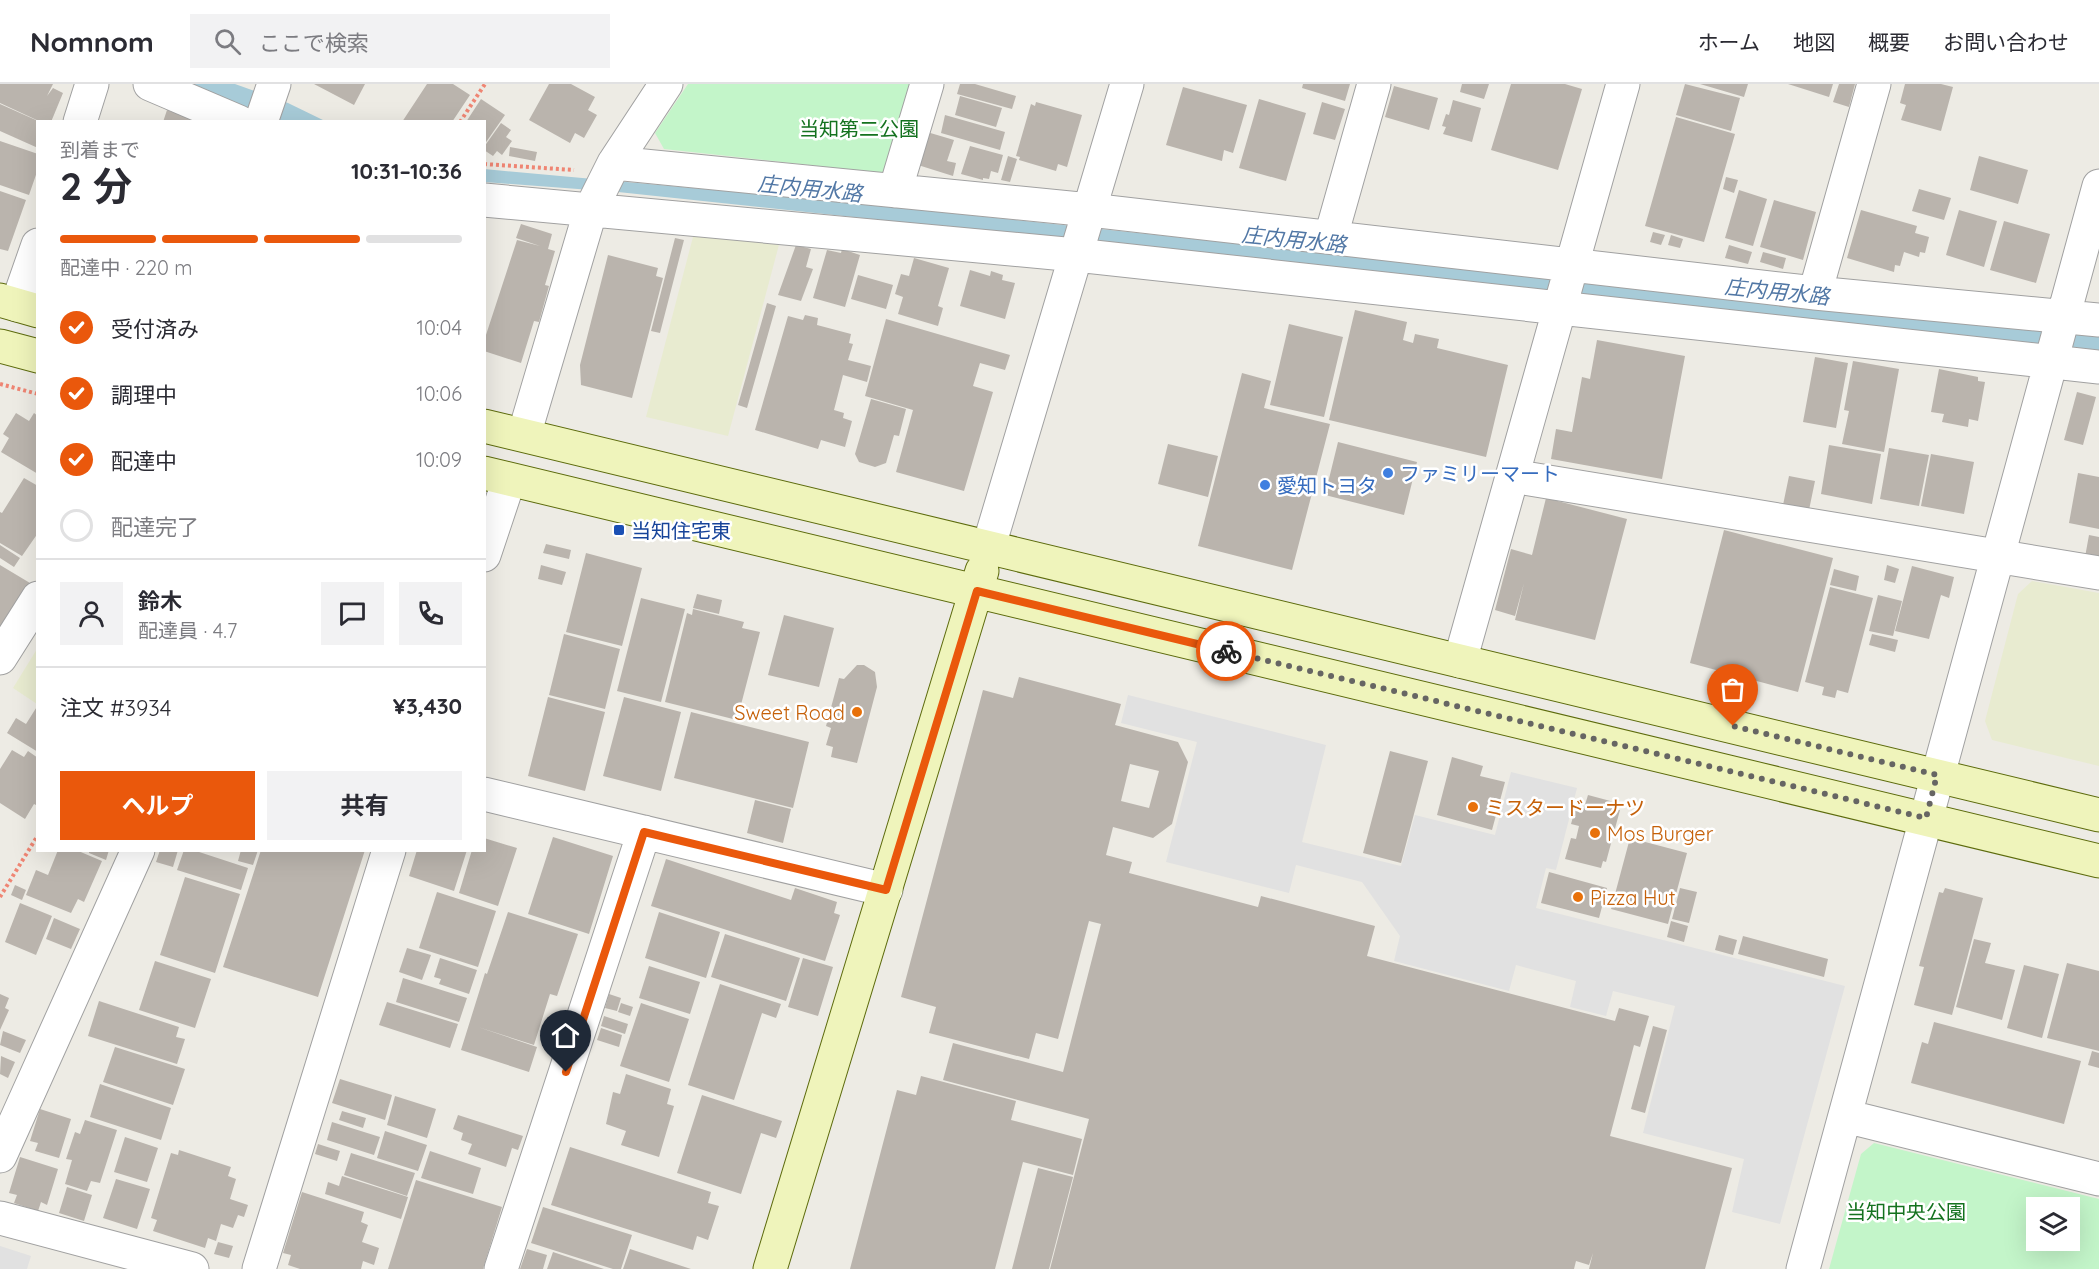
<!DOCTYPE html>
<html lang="ja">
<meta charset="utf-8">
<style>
body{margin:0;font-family:Quicksand,"Noto Sans JP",sans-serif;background:#f2f2f3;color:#2b2b33;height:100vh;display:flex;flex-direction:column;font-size:22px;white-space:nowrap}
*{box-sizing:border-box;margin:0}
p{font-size:20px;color:#7c7c81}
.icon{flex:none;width:33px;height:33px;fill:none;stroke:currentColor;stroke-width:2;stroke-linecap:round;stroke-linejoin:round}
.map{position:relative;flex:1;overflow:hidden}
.side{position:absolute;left:36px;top:36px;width:450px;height:732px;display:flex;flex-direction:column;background:#fff;border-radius:0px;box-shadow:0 6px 24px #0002}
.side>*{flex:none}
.tools{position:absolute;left:2026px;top:1113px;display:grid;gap:12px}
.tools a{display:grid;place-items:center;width:54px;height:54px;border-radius:0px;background:#fff;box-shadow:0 6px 24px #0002;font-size:30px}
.pin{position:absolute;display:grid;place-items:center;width:51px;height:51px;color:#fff;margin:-62px -26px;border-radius:50% 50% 50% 0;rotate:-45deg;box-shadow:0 0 6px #0007}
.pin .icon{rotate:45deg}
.courier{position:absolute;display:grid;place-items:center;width:60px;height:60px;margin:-30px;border:4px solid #ea580c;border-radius:50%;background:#fff;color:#222;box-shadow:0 2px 8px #0007}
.overview em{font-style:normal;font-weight:700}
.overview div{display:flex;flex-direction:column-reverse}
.overview{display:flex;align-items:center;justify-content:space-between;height:102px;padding:0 24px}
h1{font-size:39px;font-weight:700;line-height:45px}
.bar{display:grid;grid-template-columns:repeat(4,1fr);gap:9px 6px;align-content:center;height:72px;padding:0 24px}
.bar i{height:8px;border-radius:4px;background:#e1e1e2}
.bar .current{background:#ea580c}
.bar p{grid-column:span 4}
.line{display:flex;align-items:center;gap:15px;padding:0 24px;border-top:2px solid #e1e1e2}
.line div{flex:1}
.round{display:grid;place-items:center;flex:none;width:63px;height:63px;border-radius:0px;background:#f2f2f3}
ol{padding:0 24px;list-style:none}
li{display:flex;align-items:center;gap:18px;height:66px}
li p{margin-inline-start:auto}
li .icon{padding:6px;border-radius:50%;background:#ea580c;color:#fff;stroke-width:4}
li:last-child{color:#7c7c81}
li i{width:33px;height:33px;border:3px solid #e1e1e2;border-radius:50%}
.primary-button{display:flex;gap:12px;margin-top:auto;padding:12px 24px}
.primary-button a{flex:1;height:69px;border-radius:0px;background:#ea580c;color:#fff;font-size:24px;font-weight:700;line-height:69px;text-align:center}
.primary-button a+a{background:#f2f2f3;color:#2b2b33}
header{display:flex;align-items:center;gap:36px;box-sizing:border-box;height:84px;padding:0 30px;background:#fff;border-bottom:2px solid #e1e1e2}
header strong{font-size:28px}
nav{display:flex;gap:33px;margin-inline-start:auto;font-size:21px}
.search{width:420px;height:54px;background:#f2f2f3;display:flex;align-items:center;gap:15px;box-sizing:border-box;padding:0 21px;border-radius:0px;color:#7c7c81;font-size:22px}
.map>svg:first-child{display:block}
.farmland{fill:#e8ebd0}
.park{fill:#c3f5c9;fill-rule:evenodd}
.parking{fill:#e1e1e1}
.water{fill:#a7cbd8}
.building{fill:#bab4ad;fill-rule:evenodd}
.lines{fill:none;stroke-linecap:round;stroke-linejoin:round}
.street-casing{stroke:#a1a1a1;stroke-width:35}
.secondary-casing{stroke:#5d6b0d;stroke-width:35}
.path{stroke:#ef8573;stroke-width:4;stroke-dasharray:3 3;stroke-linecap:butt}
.street{stroke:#fff;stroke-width:33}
.secondary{stroke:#eff4bb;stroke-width:33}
.done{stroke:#666563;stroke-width:6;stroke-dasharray:0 10.8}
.route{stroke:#ea580c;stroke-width:8}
.shop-dot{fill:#3f7fe0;stroke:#fff;stroke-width:2}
.transit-dot{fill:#1a4fb4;stroke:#fff;stroke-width:2}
.food-dot{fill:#e8710a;stroke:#fff;stroke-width:2}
.labels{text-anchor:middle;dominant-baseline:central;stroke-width:5;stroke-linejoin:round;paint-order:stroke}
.park-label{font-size:20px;fill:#14721f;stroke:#fff}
.shop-label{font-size:20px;fill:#366cbe;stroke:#fff;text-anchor:start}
.transit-label{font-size:20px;fill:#164399;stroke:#fff;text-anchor:start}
.food-label{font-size:20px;fill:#c56008;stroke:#fff;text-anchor:start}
.water-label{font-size:21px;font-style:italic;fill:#5177a5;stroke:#fff}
</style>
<header>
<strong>Nomnom</strong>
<div class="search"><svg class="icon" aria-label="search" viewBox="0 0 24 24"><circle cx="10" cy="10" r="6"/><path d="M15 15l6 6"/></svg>ここで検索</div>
<nav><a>ホーム</a><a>地図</a><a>概要</a><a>お問い合わせ</a></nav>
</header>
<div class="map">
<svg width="2099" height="1185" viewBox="0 0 2099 1185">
<rect width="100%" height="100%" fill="#edebe4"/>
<path class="farmland" d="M694 149 780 157 728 352 646 333Z
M2032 497 2099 509V682L1992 656 1985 637 2018 510Z
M37 565V620L13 604Z"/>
<path class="park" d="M688 0H917L893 81 881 89 664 65 655 49Z
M1874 1059 2099 1115V1185H1829L1861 1070ZM2037 1124H2070V1156H2037Z"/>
<path class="parking" d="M1128 611 1326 661 1302 758 1401 782 1415 731 1495 751 1511 688 1577 704 1556 786 1546 784 1536 824 1845 902 1780 1140 1732 1128 1744 1075 1643 1049 1675 922 1613 907 1606 932 1570 923 1576 897 1516 881 1509 907 1394 877 1400 852 1362 798 1296 781 1289 809 1166 778 1197 658 1121 639Z
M0 1162 31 1172 27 1185H0Z"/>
<path class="water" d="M187 0H235L288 19 325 37H274Z
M484 85 856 119 2099 251V266L618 108 485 98Z"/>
<path class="building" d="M0 0H53L47 12 53 4 63 9 51 38H41L0 19Z
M314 0H365L354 21Z
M427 0H453L470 11 452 38H402Z
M549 0H571L595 13 588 26 597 31 584 54 575 49 570 59 529 36Z
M960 0H975L1016 12 1012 25 957 10Z
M1303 0H1350L1345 17 1302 4Z
M1462 0H1489L1484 15 1460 8Z
M1511 0H1565L1582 5 1558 86 1491 66Z
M1685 0 1740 14 1731 47 1676 31Z
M1700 0H1748L1744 13Z
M1788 0H1833L1829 13Z
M1839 0H1855L1849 23 1833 18Z
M1905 0H1941L1953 3 1941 47 1901 36 1906 21 1900 19Z
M1394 2 1438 14 1429 46 1385 33Z
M1183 3 1247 21 1233 69 1224 66 1222 77 1166 61Z
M960 12 1002 24 996 43 955 31Z
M481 15 505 31 484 61V38H466Z
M1259 15 1306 29 1286 97 1239 84Z
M1453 16 1481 24 1472 58 1443 50 1446 43 1442 42 1446 30 1449 31Z
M1036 18 1082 31 1067 83 1058 80 1056 87 1019 76 1020 73 1016 72 1031 20 1035 22Z
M1322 18 1345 25 1335 56 1313 50Z
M0 20 38 37V64L0 47Z
M167 26 199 37V38H163Z
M945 31 1005 48 1000 66 941 49Z
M1676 33 1735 50 1704 158 1645 142Z
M501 39 511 46 506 53 512 57 502 71 497 67 493 72 484 66V63Z
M927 48 954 56 947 77 956 79 953 92 918 81Z
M0 57 38 70V85L29 111 0 101Z
M970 62 1003 71 998 89 991 87 989 95 983 94V96L961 90Z
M510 63 537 68 535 77 509 72Z
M1008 72 1017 75 1010 98 1001 96Z
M1979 72 2028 86 2018 120 1970 106Z
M1726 93 1738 96 1734 109 1723 105Z
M1919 105 1951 114 1944 136 1912 127Z
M1739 106 1767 115 1753 162 1725 154Z
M0 107 26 116 8 167 0 165Z
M1774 116 1816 128 1803 176 1760 163Z
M1861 126 1917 142 1915 149 1929 153 1925 169 1920 168 1919 173 1904 168 1900 182 1895 181 1894 188 1847 174Z
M1959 126 1997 137 1984 183 1946 171Z
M2004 137 2050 150 2036 199 1990 186Z
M521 140 552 150 548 165 555 167 545 201 549 202 539 238 534 237 521 279 484 267V257L517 156 540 162 516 154Z
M1653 148 1665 151 1661 161 1650 158Z
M1671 151 1683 155 1680 164 1668 161Z
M675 154 684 156 660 249 651 247Z
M796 161 811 165 806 183 813 185 801 217 778 211Z
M1729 161 1752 168 1748 180 1725 174Z
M842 165 860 171 845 223 813 214 827 166 841 169Z
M1763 168 1786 174 1783 185 1760 178Z
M608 171 658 184 656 192 663 194 632 314 581 301 580 281Z
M914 174 949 184 938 222 943 224 938 242 898 230 903 213 895 210 901 190 909 192Z
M970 186 990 192 991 187 1003 191 1002 196 1015 199 1005 235 960 222Z
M858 191 893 201 886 225 851 215Z
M767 219 776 222 747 324 738 321Z
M1355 226 1407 238 1403 256 1413 259 1415 250 1439 255 1437 264 1508 281 1486 373 1329 336Z
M805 231 818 234 817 241 851 250 849 259 853 260 848 276 871 282 867 298 843 291 834 326 844 329 843 334 852 337 845 363 821 356 818 365 755 346 788 232 803 236Z
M886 235 1010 271 1005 286 980 279 973 302 993 308 964 407 896 388 913 326 865 312Z
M1289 240 1343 253 1324 333 1270 321Z
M1597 256 1685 272 1662 395 1551 375 1556 345 1572 348 1582 293 1590 295Z
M1815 273 1848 279 1836 344 1803 338Z
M1853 277 1899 285 1884 368 1842 360 1849 327 1844 326Z
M1939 285 1978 293V297L1985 298 1978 337 1969 335 1968 343 1942 338 1944 330 1931 328Z
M1242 289 1271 297 1264 324 1330 340 1292 486 1198 462Z
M2077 308 2096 313 2083 361 2064 356Z
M871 315 906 325 899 352 894 351 886 379 875 383 859 378 855 370Z
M16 329 29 337 34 329 38 332V390L1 368 9 354 3 350Z
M1338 358 1417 378 1404 431 1325 411Z
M1168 360 1218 372 1208 413 1158 400Z
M1829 361 1881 370 1872 420 1821 410Z
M1889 364 1929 371 1919 422 1880 415Z
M1931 370 1974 378 1964 430 1921 422Z
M2078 389 2099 393V445L2069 439Z
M1789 392 1815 397 1809 426 1783 421Z
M24 394 38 402V449L22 472 0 459V428L2 429Z
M1546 414 1627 435 1595 556 1515 536 1524 499 1515 532 1495 526 1511 465 1532 471Z
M1724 446 1833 474 1798 608 1690 579Z
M2089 451 2099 453V476L2085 473Z
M546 460 571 466 569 475 543 469Z
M0 461 20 474 14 483 0 474Z
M586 469 642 484 622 562 566 548Z
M0 481 30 499 0 548Z
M541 481 566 488 562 501 538 495Z
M1887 481 1899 485 1895 499 1884 496Z
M1912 482 1954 493 1949 514 1941 511 1929 555 1895 547Z
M1834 485 1859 492 1856 507 1830 501Z
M1830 503 1873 514 1848 609 1837 606 1835 614 1822 611 1824 603 1805 598Z
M697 510 722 516 719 530 693 524Z
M1878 511 1902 517 1893 552 1869 547Z
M641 514 685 525 661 618 617 607Z
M693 525 744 538 742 544 760 548 737 636 665 618 687 529 692 531Z
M784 531 834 544 819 603 768 591Z
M564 550 620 565 605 625 549 611Z
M1872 550 1898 556 1895 568 1869 561Z
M857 581H864L875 588 877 603 857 679 831 673 833 663 826 661 831 644 826 642 839 594 844 595Z
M1019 593 1121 620 1115 641 1178 658 1188 678 1172 740 1153 754 1113 743 1106 771 1132 778 1129 789 1258 823 1261 812 1375 842 1367 872 1615 937 1619 924 1649 932 1640 963 1634 961 1610 1052 1732 1084 1705 1185H1589L1593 1169 1589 1181 1576 1177 1574 1185H1050L1089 1035 943 996 953 959 1063 988 1101 840 1089 837 1058 955 1036 949 1029 975 929 949 936 923 901 913 983 606 1013 614ZM1130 680 1159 687 1149 724 1121 717Z
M548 613 605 628 585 707 528 692Z
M624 613 681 628 661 707 603 692Z
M38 621V668L7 649 16 634 26 640Z
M691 628 809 658 793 724 674 694Z
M12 666 24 673 28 667 38 674V722L34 720 25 735 0 719V685Z
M1390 667 1428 677 1401 779 1363 769Z
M1452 673 1483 682 1480 692 1505 698 1492 746 1437 731Z
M1588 711 1618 719 1616 726H1620L1606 778 1603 777 1601 784 1565 775 1571 754 1576 755 1579 742 1571 740 1576 722 1584 724Z
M755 716 791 725 783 759 747 749Z
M553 753 613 772 589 850 528 830Z
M484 754 517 764 498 822 459 809 472 766H484Z
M1630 754 1687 769 1668 840 1611 825Z
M58 766H76L102 777 84 818 78 815 71 829 26 811 36 786 48 791Z
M89 766H109L106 776 89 769Z
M160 766H178L173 783 156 778Z
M184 766H193L248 784 241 806 177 786Z
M241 766H258L253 781 238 777Z
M261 766H365L318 913 223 883Z
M417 766H467L454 807 409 792Z
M666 775 791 816 795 804 837 818 834 829 840 831 825 877 651 822Z
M1549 788 1607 804 1599 834 1541 819Z
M185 793 240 810 215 889 160 871Z
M15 801 26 806 22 816 11 811Z
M1680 804 1697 808 1689 839 1672 835Z
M1945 804 1983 814 1952 931 1914 921 1924 883 1919 882 1939 808 1943 809Z
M437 808 496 827 478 883 419 864Z
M20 819 52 832 36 871 5 858Z
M508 828 578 850 557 912 550 910 534 961 478 943 537 963 529 988 461 966 485 889 487 890Z
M659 828 720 848 706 894 645 874Z
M54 834 80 845 71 865 46 855Z
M1671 837 1688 842 1684 858 1667 853Z
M725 850 800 874 786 917 711 893Z
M1719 851 1737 856 1733 871 1715 866Z
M1743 852 1828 875 1824 893 1738 870Z
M1974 855 1991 859 1985 879 2015 886 2002 936 1956 923Z
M407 864 431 871 422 896 399 888Z
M440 874 477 886 469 910 439 900 441 895 434 893Z
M803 874 833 883 818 932 788 923Z
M155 877 211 895 195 944 139 926Z
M2067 879 2099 887V967L2047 954Z
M2024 881 2059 890 2042 954 2007 944Z
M649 882 700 898 690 930 639 914Z
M403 894 467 914 459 938 396 918Z
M720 900 781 920 776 934 762 929 734 1016 688 1001Z
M0 910 9 914 5 924 9 926 0 946Z
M609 910 621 914 617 927 605 924Z
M99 917 179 943 176 953 185 955 177 980 88 952Z
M387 918 458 940 450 964 379 941Z
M621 919 633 923 630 932 618 928Z
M641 919 689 935 669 998 620 982Z
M604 932 628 940 625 950 601 942Z
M1934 938 2081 977 2064 1040 1911 999 1922 958 1928 960Z
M1653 942 1667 946 1645 1029 1631 1025Z
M601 944 622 951 619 963 597 956Z
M3 947 26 956 20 969 0 961Z
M115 963 185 985 173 1021 103 998Z
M2092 967 2099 969V984L2088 981Z
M1 972 15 978 8 994 0 990Z
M626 990 671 1005 667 1020 674 1022 659 1073 621 1061 626 1047 606 1040 613 1008 620 1010Z
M921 992 1016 1017 1011 1036 1082 1055 1073 1091 1023 1078 995 1185H850L897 1006 916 1011Z
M340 995 392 1011 385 1036 332 1019Z
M100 1000 171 1024 161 1056 90 1033Z
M702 1011 782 1037 776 1054 761 1049 741 1110 677 1089Z
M395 1012 436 1025 427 1054 387 1041Z
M40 1025 71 1035 59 1074 35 1067 38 1059 30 1057Z
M342 1027 366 1034 363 1044 339 1036Z
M458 1031 523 1052 518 1066 512 1064 506 1083 468 1070 472 1060 461 1056 463 1049 453 1045Z
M85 1036 117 1046 100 1099 91 1097 87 1107 65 1100 72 1076 66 1075 75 1048 80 1050Z
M332 1038 380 1053 374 1071 327 1056Z
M385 1047 427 1061 418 1087 377 1074Z
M125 1053 158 1064 147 1098 114 1088Z
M318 1060 340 1067 337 1077 315 1070Z
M570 1063 711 1108 708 1119 719 1122 708 1156 697 1152 693 1166 551 1121Z
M179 1066 231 1083 228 1092 236 1095 230 1115 248 1121 244 1133 238 1131 233 1144 221 1140 216 1157 208 1154 205 1164 153 1147 157 1136 151 1134 171 1069 178 1071Z
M430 1067 481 1084 473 1110 421 1094Z
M351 1069 415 1089 407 1112 344 1091Z
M20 1073 58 1085 47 1121 41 1118 38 1127 14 1119 17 1111 9 1109Z
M1038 1084 1073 1093 1049 1185H1012Z
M342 1092 408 1113 401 1135 325 1110 328 1098 339 1102Z
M116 1095 150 1105 137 1145 103 1134Z
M416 1096 502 1123 483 1185H388Z
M67 1103 92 1111 84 1137 59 1129Z
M302 1108 364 1128 361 1138 368 1141 362 1158 379 1164 374 1181 363 1177 361 1185H300L288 1181 291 1171 283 1169Z
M543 1123 632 1151 621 1185H613L531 1159Z
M218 1158 233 1162 229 1174 214 1170Z
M527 1165 547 1171 543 1185H520Z
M630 1165 691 1185H623Z
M553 1168 604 1185H547Z"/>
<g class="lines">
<g class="street-casing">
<path id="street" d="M150 0 239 38
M80 38 92 0
M261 38 274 0
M614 79 1090 126 1815 209 2099 236
M895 107 927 0
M484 116 1076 171 2099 283
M1331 152 1374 0
M1815 209 1874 0
M17 221 38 161
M524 351 591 125 614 79 666 0
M1512 392 2099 489
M988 465 1127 0
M484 471 509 396
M0 574 38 514
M1460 577 1623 0
M484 710 886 806
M1845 1032 2099 1095
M0 1072 138 766
M0 1134 192 1185
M259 1185 389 766
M501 1185 644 748
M1803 1185 2099 102"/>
</g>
<g class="secondary-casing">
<path id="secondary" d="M0 216 38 227
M0 262 38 272
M484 342 2099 731
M484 389 2099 777
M770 1185 982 487"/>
</g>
<path class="path" d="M460 38 485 0
M484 80 574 86
M0 300 38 310
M0 813 38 751"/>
<use href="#street" class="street"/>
<use href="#secondary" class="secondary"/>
</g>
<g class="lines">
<path class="done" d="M1226 567 1926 734 1937 691 1733 642"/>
<path class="route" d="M566 988 644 748 886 806 977 507 1226 567"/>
</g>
<g class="shop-dot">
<circle cx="1388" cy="389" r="6"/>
<circle cx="1265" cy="401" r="6"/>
</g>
<rect class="transit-dot" x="613" y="440" width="12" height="12" rx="3"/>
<g class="food-dot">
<circle cx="857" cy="628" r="6"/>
<circle cx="1473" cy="723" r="6"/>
<circle cx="1595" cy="749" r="6"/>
<circle cx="1578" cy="813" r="6"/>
</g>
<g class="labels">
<g class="park-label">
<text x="859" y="44">当知第二公園</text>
<text x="1906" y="1127">当知中央公園</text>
</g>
<g class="shop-label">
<text x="1400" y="389">ファミリーマート</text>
<text x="1277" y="401">愛知トヨタ</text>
</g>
<g class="transit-label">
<text x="631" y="446">当知住宅東</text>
</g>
<g class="food-label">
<text x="845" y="628" text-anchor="end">Sweet Road</text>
<text x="1485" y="723">ミスタードーナツ</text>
<text x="1607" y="749">Mos Burger</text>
<text x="1590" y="813">Pizza Hut</text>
</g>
<g class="water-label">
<text transform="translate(810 104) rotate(6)">庄内用水路</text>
<text transform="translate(1294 155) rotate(6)">庄内用水路</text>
<text transform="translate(1777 207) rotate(6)">庄内用水路</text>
</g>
</g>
</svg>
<div class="tools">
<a><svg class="icon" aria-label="layers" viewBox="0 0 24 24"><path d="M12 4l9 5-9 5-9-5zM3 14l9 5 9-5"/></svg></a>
</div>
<div class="pin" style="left:1733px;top:642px;background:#ea580c"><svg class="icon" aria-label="bag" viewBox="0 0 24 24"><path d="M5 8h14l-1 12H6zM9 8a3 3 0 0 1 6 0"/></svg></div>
<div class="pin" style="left:566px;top:988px;background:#1f2937"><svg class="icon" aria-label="home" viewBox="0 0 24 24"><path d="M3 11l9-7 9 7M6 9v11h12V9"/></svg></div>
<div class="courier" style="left:1226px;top:567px"><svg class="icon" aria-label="bike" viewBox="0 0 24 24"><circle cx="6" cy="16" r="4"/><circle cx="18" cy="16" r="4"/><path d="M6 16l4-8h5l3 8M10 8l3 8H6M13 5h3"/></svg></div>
<section class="side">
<div class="overview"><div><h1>2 分</h1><p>到着まで</p></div><em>10:31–10:36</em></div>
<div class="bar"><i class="current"></i><i class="current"></i><i class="current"></i><i></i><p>配達中 · 220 m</p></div>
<ol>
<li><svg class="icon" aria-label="check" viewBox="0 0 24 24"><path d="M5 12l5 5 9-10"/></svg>受付済み<p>10:04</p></li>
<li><svg class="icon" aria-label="check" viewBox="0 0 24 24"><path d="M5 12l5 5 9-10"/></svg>調理中<p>10:06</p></li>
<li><svg class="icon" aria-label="check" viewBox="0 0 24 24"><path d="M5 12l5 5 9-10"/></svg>配達中<p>10:09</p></li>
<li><i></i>配達完了</li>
</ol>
<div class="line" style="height:108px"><a class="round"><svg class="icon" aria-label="person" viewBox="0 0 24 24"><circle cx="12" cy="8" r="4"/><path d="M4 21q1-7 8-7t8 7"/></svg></a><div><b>鈴木</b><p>配達員 · 4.7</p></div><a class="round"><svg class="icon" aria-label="chat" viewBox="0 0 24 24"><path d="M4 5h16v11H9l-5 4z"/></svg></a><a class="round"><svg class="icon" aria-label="phone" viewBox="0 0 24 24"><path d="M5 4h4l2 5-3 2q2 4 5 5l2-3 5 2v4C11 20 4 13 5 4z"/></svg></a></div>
<div class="line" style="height:78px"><div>注文 #3934</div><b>¥3,430</b></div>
<div class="primary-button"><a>ヘルプ</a><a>共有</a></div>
</section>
</div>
